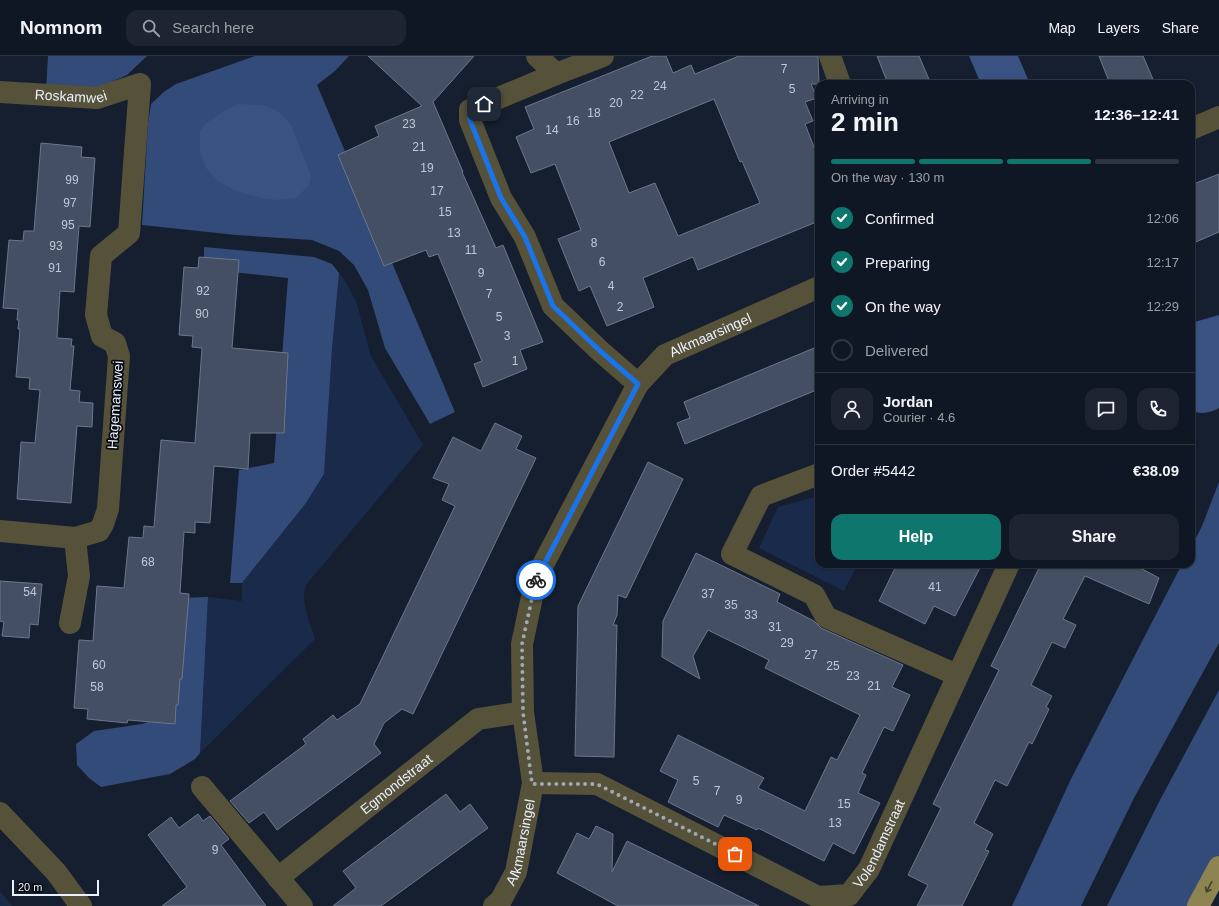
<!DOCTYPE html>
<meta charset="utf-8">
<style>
body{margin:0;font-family:Arial,sans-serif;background:#1e2431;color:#f1f3f6;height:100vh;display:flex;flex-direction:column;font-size:15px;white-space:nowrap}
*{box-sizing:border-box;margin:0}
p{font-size:13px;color:#9c9fa6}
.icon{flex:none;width:22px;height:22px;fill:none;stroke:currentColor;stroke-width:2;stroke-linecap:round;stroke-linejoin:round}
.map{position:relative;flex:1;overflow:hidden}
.sheet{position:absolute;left:815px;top:24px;width:380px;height:488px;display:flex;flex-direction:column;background:#101724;border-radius:12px;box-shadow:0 1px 3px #0004,0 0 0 1px #303641}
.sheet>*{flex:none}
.scale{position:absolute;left:12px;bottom:10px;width:87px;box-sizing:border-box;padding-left:4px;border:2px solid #eaf1fe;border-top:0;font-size:11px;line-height:14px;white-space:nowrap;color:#eaf1fe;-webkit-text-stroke:3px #060910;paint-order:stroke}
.pin{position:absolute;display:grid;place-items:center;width:34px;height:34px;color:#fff;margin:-17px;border-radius:8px;box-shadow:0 2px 6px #0006}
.courier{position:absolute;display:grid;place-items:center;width:40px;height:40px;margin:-20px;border:3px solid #1a73e8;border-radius:50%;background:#fff;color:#222;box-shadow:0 1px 5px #0007}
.headline em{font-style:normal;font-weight:700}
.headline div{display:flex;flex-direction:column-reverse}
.headline{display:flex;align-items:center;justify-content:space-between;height:68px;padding:0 16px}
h1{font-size:26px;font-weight:700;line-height:30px}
.bar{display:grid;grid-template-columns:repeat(4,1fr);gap:6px 4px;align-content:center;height:48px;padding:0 16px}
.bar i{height:5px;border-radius:3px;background:#303641}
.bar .selected{background:#0f766e}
.bar p{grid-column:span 4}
.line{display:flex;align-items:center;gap:10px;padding:0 16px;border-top:1px solid #303641}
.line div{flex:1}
.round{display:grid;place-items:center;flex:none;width:42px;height:42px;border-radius:12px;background:#1e2431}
ol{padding:0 16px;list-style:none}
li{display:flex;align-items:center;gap:12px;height:44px}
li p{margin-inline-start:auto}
li .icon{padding:4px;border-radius:50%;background:#0f766e;color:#fff;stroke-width:4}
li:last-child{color:#9c9fa6}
li i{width:22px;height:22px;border:2px solid #303641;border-radius:50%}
.button{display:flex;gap:8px;margin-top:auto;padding:8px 16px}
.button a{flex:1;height:46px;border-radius:12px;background:#0f766e;color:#fff;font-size:16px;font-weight:700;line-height:46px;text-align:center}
.button a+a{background:#1e2431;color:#f1f3f6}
header{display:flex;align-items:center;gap:24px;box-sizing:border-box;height:56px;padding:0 20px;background:#101724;border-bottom:1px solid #303641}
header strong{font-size:19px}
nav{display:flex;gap:22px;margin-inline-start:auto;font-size:14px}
.search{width:280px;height:36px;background:#1e2431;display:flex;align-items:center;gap:10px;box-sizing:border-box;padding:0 14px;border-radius:12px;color:#9c9fa6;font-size:15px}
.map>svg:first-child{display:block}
.green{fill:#192a4a}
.forest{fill:#334b79}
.water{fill:#395281}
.building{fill:#444f63;stroke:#6b778d;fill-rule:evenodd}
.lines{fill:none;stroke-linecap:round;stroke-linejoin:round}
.minor{stroke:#56523a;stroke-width:22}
.major{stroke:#8e8451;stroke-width:22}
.oneway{stroke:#43402d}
.done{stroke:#a0a8b6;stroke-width:4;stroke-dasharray:0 7.2}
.route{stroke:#1a73e8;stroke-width:5}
.labels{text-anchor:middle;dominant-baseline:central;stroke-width:3.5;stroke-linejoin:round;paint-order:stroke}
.number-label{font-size:12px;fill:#c0c8d7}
.street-label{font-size:14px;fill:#eaf1fe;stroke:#060910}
</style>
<header>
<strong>Nomnom</strong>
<div class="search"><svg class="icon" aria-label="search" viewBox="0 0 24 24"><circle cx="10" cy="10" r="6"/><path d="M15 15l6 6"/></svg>Search here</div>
<nav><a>Map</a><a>Layers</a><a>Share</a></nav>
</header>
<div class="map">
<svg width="1219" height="850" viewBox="0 0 1219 850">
<rect width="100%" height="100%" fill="#161f30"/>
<path class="green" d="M339 217 344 223 356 245 371 300 423 389 306 529C300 546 310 566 315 583L200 697 208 541 242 545V527L306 447 324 418 332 293Z
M819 440V508H858L844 535 759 492 778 451Z
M0 835 12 850H0Z"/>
<path class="forest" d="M48 0H147L127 19 102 30 73 35 46 34Z
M255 0H349L335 15 317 29 455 356 430 368 385 292 368 234 354 209 339 195 312 184 236 179 142 169 148 68 151 48 165 35 176 28Z
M204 191 314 201 332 208 339 217 332 293 324 418 306 447 242 527H230L239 414 274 407 288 222 204 213Z
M1219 426V587L1134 742 1081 850H1012L1071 723 1182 508H1191V492L1202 470Z
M208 541 200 697 195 703 170 718 101 731 89 722 77 709 76 688 94 675 142 668 165 660 178 542Z
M1219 634V799L1194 850H1107L1160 744Z"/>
<path class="water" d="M969 0H1018L1030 28H981Z
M238 48 262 49 272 52 281 58 291 69 311 120 309 129 296 142 279 144 261 142 236 135 218 125 206 112 200 96V75L205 68 221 57Z
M1219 259V352C1211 357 1199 359 1191 354V267Z"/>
<path class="building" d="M368 0H474L433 46 463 116H462L496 192 503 189 543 286 520 294 527 313 483 331 474 308 482 305 438 198 429 201 426 194 384 210 338 99 379 80 375 70 422 50Z
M652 0H666L673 17 691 9 695 18 739 0H818L819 28H811L817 42 805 46 813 65 805 68 819 104V165L698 214 693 201 643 222 654 251 607 270 590 230 579 235 558 183 581 174 555 108 531 117 516 81 534 73 525 51ZM714 43 740 106 742 105 760 147 678 180 655 127 629 137 609 86Z
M877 0H919L931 28H888Z
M1099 0H1143L1155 28H1110Z
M41 87 82 91 81 101 95 102 90 171 79 170 74 236 60 235 57 282 72 283 71 290H74L70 334 80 335 79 346 93 347 92 371 77 370 71 447 17 443 21 386 35 387 40 334 29 333 30 322 16 321 20 273H18L19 264H17L18 253 3 252 9 184 23 185 24 175H34Z
M1219 118V176L1191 188V129Z
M199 201 239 204 232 292 288 297 284 377H250L248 413 214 410 210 467 195 466V477L184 476 180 537 189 538 182 623H180L178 649H176L175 668 128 664 127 667 87 663 88 653 74 652 79 584 93 585 97 530 124 532 129 481 143 482 144 470 154 471 161 384 195 387 202 292 192 291 193 280 179 279 184 211 198 212Z
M819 290V333L685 388 677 367 690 362 684 346Z
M495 367 522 380 516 393 536 402 413 658 402 653 384 667 374 688 381 697 277 774 264 756 249 767 230 745 306 688 303 683 333 659 337 664 360 648 455 450 442 444 449 428 433 422 453 381 481 395Z
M648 406 683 423 626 542 618 539 617 559 613 569H617L614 701 575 700 578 550Z
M696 497 780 538 777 546 814 565 821 572 903 609 892 631 910 639 893 675 884 671 862 717 866 719 858 737 880 747 854 798 833 787 824 805 758 772 757 774 724 759 718 771 668 746 678 724 660 715 678 679 764 722 758 732 805 755 831 701 837 704 860 659 765 612 769 604 708 574 693 600 700 623 662 601 663 565Z
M897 508H982L955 560 934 550 925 568 879 545Z
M1041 508H1133L1159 522 1149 548 1085 520 1063 563 1076 569 1065 592 1052 586 1031 629 1052 640 1046 651 1049 653 1032 688 1029 686 1007 730 995 724 974 767 993 778 985 794 989 795 962 850H917L928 829 908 819 941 752 933 748 999 614 991 610Z
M0 525 42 528 38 569 30 568 29 582 2 580 4 566 0 565Z
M446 738 460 756 470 748 488 772 381 850H333L356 832 343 815Z
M198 758 203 765 210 760 229 783 221 789 266 850H162L187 831 148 779 171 761 179 772Z
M596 770 613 778 612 816 627 785 759 850H618L557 817 577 777 589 783Z"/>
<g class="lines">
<g class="minor">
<path d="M537 0 556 18 470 54V64L501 142 525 181 553 250 599 294 638 328"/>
<path d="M830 0 840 28"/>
<path d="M556 18 603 0"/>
<path id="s1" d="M0 36 97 42 140 28 129 177 101 200 96 259 102 280 115 287 119 300 108 453 103 468 99 475 75 482 0 475"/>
<path d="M1191 73 1219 61"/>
<path d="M819 418 761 440 732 498 814 539 826 561 957 619"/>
<path d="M70 567 79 520 75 482"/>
<path id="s2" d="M533 727 597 728 818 841 849 839 869 813 1009 508"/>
<path d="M202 731 302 850"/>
<path d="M0 757 56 816 81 850"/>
<path id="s3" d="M278 822 478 663 523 656"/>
<path id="s4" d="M494 850 501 844 516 816 533 727 523 656 522 588 536 522 638 328 665 299 819 231"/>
</g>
<path class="major" d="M1198 850 1219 811"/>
</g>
<defs><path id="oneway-shaft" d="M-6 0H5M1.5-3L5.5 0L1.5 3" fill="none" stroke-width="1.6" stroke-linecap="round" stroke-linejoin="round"/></defs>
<use class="oneway" href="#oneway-shaft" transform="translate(1209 831) rotate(118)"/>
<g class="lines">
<path class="done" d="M536 524 522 588 523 656 532 728H597L735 798"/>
<path class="route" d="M484 48 470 54V64L501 142 525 181 553 250 599 294 638 328 536 524"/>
</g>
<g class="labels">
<g class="number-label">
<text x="784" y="13">7</text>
<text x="660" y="30">24</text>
<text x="792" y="33">5</text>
<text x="637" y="39">22</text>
<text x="616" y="47">20</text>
<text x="594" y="57">18</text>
<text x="573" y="65">16</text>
<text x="409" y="68">23</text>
<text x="552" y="74">14</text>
<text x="419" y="91">21</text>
<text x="427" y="112">19</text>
<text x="72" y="124">99</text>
<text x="437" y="135">17</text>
<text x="70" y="147">97</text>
<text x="445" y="156">15</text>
<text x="68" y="169">95</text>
<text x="454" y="177">13</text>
<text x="594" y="187">8</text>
<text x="56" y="190">93</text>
<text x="471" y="194">11</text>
<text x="602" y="206">6</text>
<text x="55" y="212">91</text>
<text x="481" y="217">9</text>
<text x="611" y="230">4</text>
<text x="203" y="235">92</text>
<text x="489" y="238">7</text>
<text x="620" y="251">2</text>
<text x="202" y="258">90</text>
<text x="499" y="261">5</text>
<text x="507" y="280">3</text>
<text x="515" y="305">1</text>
<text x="148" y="506">68</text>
<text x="935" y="531">41</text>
<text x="30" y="536">54</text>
<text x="708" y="538">37</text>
<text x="731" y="549">35</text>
<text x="751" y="559">33</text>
<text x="775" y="571">31</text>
<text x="787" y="587">29</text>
<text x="811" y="599">27</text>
<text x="99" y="609">60</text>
<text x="833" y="610">25</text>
<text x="853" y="620">23</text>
<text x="874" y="630">21</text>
<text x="97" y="631">58</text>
<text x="696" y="725">5</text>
<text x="717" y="735">7</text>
<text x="739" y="744">9</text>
<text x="844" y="748">15</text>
<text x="835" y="767">13</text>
<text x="215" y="794">9</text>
</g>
<g class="street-label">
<text stroke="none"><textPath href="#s1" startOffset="71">Roskamwei</textPath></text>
<text stroke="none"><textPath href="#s4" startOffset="647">Alkmaarsingel</textPath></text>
<text transform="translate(115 349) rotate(-86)">Hagemanswei</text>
<text stroke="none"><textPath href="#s3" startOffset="151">Egmondstraat</textPath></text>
<text stroke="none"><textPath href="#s4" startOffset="71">Alkmaarsingel</textPath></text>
<text stroke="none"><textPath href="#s2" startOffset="403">Volendamstraat</textPath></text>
</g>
</g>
</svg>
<div class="scale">20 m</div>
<div class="pin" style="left:735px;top:798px;background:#ea580c"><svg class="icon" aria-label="bag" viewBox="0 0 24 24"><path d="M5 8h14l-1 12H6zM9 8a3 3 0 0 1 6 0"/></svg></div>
<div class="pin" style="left:484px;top:48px;background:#1f2937"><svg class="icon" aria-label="home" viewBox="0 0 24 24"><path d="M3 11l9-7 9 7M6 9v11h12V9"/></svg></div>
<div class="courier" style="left:536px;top:524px"><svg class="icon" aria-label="bike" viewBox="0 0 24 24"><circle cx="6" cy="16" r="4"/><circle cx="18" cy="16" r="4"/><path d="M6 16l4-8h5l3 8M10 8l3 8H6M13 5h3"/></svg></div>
<section class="sheet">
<div class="headline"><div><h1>2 min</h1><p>Arriving in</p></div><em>12:36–12:41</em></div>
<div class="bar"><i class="selected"></i><i class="selected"></i><i class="selected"></i><i></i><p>On the way · 130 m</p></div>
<ol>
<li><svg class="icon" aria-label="check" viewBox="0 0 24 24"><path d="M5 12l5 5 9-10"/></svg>Confirmed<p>12:06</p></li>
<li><svg class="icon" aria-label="check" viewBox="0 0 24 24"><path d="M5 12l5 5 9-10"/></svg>Preparing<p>12:17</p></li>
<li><svg class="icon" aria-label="check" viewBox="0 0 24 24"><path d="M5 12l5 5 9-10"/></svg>On the way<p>12:29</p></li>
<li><i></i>Delivered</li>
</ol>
<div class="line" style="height:72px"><a class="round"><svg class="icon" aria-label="person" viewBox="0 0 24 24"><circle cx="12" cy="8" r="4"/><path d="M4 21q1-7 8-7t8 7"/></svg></a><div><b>Jordan</b><p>Courier · 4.6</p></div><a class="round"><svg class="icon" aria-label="chat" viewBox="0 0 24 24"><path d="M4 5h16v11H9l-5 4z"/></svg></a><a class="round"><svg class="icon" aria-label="phone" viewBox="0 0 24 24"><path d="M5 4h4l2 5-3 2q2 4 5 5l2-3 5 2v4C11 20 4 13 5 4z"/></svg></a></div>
<div class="line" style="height:52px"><div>Order #5442</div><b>€38.09</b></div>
<div class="button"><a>Help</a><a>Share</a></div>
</section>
</div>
